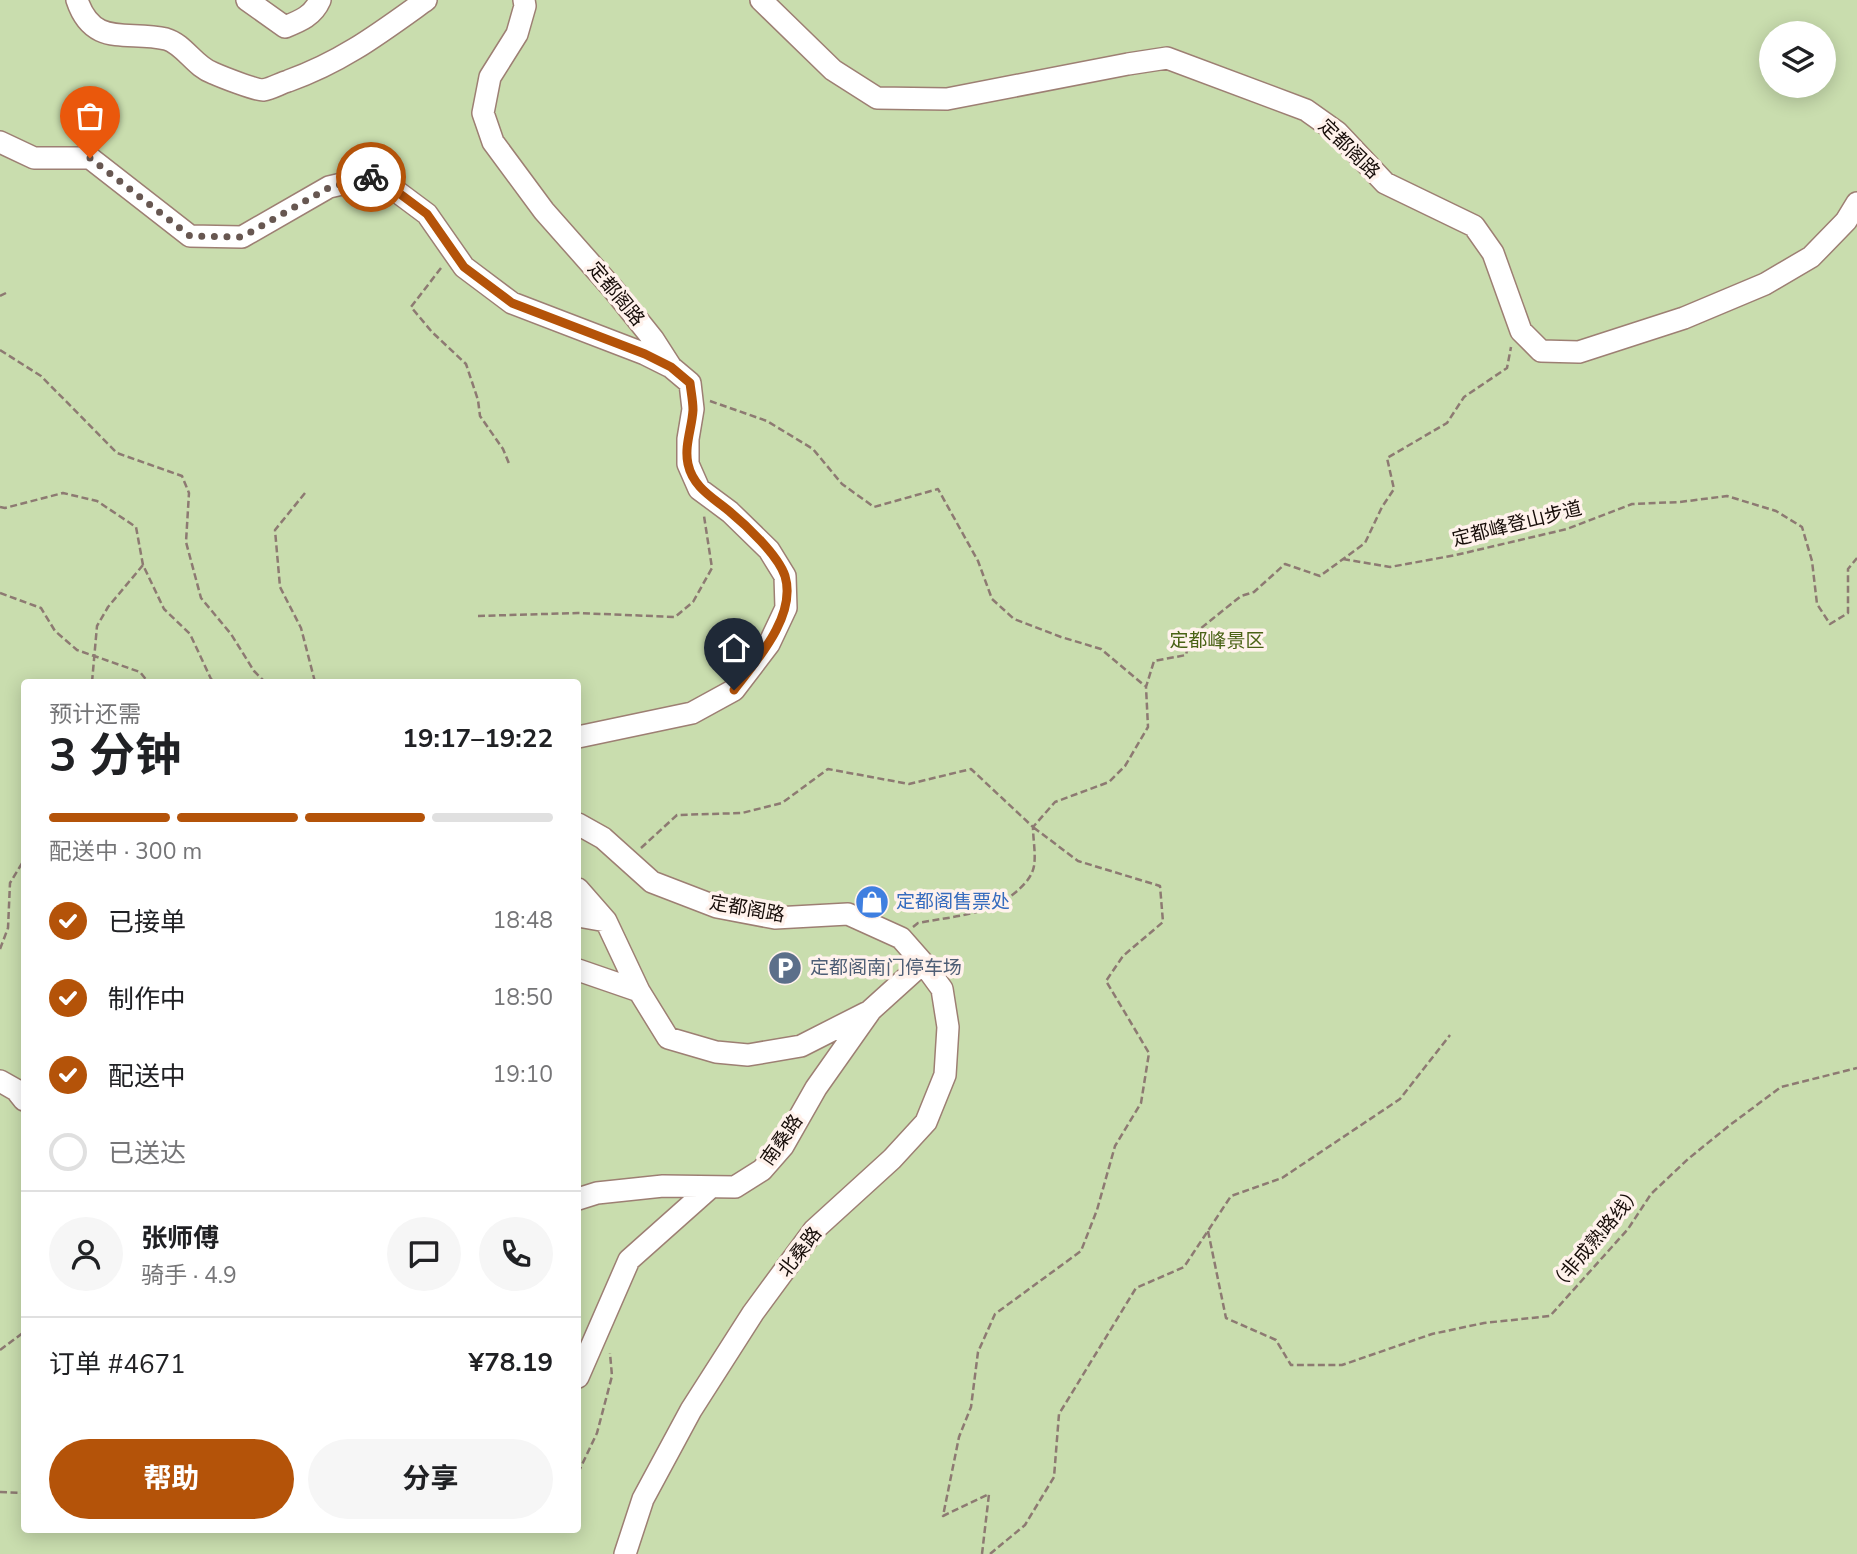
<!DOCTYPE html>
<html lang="zh">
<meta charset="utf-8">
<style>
body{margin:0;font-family:"Nunito Sans","Noto Sans SC",sans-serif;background:#f6f6f6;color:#202124;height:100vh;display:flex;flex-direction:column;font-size:26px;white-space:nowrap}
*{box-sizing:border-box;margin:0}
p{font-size:23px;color:#757577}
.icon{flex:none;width:38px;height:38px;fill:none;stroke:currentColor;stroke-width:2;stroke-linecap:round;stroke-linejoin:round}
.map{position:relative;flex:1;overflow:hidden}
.sheet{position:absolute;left:21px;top:679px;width:560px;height:854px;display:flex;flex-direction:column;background:#fff;border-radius:7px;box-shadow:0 4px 18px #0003}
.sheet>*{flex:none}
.buttons{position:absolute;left:1759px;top:21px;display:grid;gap:14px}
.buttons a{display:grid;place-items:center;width:77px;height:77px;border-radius:50%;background:#fff;box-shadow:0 4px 18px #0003;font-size:35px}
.pin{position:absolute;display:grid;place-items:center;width:60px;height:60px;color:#fff;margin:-72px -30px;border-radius:50% 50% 50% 0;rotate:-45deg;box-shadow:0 0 7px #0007}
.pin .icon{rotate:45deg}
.courier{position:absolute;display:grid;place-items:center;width:70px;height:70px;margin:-35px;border:5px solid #b45309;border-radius:50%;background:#fff;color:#222;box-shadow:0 2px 9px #0007}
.summary em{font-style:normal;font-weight:700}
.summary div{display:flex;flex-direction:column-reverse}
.summary{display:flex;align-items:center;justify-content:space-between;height:119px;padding:0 28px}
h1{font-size:46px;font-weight:700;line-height:52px}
.bar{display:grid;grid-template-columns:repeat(4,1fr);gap:10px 7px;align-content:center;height:84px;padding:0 28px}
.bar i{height:9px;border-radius:5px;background:#e0e0e0}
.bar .active{background:#b45309}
.bar p{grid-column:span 4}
.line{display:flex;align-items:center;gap:18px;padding:0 28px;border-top:2px solid #e0e0e0}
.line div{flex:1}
.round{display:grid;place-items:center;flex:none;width:74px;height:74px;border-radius:37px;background:#f6f6f6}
ol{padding:0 28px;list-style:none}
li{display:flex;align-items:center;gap:21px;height:77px}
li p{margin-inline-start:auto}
li .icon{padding:7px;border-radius:50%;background:#b45309;color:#fff;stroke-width:4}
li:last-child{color:#757577}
li i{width:38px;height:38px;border:4px solid #e0e0e0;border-radius:50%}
.button{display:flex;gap:14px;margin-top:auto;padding:14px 28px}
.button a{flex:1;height:80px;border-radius:42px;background:#b45309;color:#fff;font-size:28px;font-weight:700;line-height:80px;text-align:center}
.button a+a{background:#f6f6f6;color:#202124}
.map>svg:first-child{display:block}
.green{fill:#c9ddae;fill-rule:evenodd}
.building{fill:#b6baef;stroke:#8a8da8;stroke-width:2}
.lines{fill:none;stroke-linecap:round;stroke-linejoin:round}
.minor-casing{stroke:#9d7f73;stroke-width:24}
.path{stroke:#8d7a72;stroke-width:2.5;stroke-dasharray:7 3.5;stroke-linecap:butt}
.minor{stroke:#fff;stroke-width:21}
.done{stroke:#675751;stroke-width:7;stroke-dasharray:0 12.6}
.route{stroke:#b45309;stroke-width:9}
.labels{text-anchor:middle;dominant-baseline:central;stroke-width:7;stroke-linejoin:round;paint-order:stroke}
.street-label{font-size:19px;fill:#170d09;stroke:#fff2ec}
.park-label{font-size:19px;fill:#496215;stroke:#fff2ec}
.shop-label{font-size:19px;fill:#366cbe;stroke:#fff2ec;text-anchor:start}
.service-label{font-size:19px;fill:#4e5e75;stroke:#fff2ec;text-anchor:start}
</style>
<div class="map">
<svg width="1857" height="1554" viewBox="0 0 1857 1554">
<rect width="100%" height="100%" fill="#fce1d6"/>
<path class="green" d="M0 0H1857V1554H0ZM1771 33H1824V86H1771ZM24 682H578V1530H24Z"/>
<path class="building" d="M860 892 887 899 883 913 857 904Z"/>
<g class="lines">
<g class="minor-casing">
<path id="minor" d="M77 0C93 48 127 30 166 39 184 44 195 67 213 73 222 77 255 90 263 90 271 89 281 83 288 81 342 62 380 33 426 0
M247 0 285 27C300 21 313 16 320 0
M524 0 525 6 517 34 490 77 483 113 493 142 544 211 613 289 653 339 671 367 690 383 693 409 688 439V464L699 489 730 512 769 550 785 576 786 608 769 644 734 690 692 713 578 737
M761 0 833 70 877 98 947 99 1128 64 1167 58 1306 110 1337 132 1385 183 1474 226 1493 253 1521 331 1541 351 1579 352 1684 318 1765 284 1811 257 1846 221 1857 203
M0 142 34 158H90L190 236 242 237 329 187 376 176 427 214 464 267 512 303 645 354 669 366
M578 824 603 838 652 882 717 907 775 918 848 914 901 938 923 963 942 989 948 1027 945 1075 926 1122 892 1159 814 1230 753 1313 691 1410 643 1499 625 1554
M578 889 606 921 639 991 668 1038 716 1052 748 1055 801 1046 866 1013
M578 916 606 921
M578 970 639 991
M0 1081 16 1090 24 1100
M578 1199 597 1193 663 1186 735 1187 762 1170 783 1146 816 1088 871 1010 923 963
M578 1377 629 1260 711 1187"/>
</g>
<path class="path" d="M441 268 411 307 432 332 466 364 478 400 480 416 503 449 510 466
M0 296 6 293
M0 350 41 376 117 453 182 476 189 493 186 542 201 598 231 634 254 671 265 682
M710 401 767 421 813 449 842 484 874 507 938 489 978 561 992 599 1014 619 1061 637 1101 649 1145 686
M305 493 275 530 280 587 301 628 315 682
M0 507 5 508 63 493 97 501 136 527 143 565 164 609 190 634 211 679 215 682
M1343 559 1390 567 1456 555 1567 529 1632 504 1680 502 1727 496 1776 511 1802 527 1812 561 1817 604 1830 624 1848 613V569L1857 558
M0 593 41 608 55 631 77 650 140 672 148 682
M478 616 578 613 675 617 693 602 712 568 704 516
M92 682 97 626 108 607 143 565
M641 848 677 815 742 813 782 803 828 769 909 784 971 769 1033 827 1055 802 1109 782 1125 766 1148 727 1146 687 1154 661 1186 655 1190 637 1241 596 1254 592 1285 564 1320 576 1365 543 1382 507 1394 489 1387 458 1447 423 1464 397 1507 368 1511 347
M913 927 918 923C953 916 987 916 1016 892 1024 885 1032 877 1034 866 1036 854 1033 839 1033 827
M0 949 8 928 10 883 24 860
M1208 1231 1226 1318 1276 1340 1291 1365H1342L1432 1334 1484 1323 1550 1316 1628 1229 1651 1194 1688 1159 1730 1125 1781 1087 1857 1068
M0 1350 24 1332
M578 1473 597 1433 612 1376 610 1353
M0 1492 24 1493
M982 1554 989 1494 943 1516 959 1437 971 1407 978 1352 995 1314 1081 1251 1097 1210 1115 1146 1141 1103 1149 1053 1106 981 1123 956 1163 922 1160 886 1078 861 1033 827
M990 1554 1025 1525 1054 1477 1059 1414 1136 1288 1184 1267 1231 1196 1282 1178 1400 1099 1450 1035"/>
<use href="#minor" class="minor"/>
</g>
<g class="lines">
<path class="done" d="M90 158 190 236 242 237 330 187 371 177"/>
<path class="route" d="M371 177 376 176 427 214 464 267 512 303 645 354 671 367 690 383C691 392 693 401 693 410 692 428 684 446 688 464 693 487 712 497 729 511 746 525 778 555 785 576 797 616 756 661 734 690"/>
</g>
<defs>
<g id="shop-disc" transform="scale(1.75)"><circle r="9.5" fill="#3f7fe0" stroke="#fff2ec"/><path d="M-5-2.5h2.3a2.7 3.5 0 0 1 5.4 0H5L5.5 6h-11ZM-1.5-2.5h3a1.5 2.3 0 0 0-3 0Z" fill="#fff"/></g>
<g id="parking-disc" transform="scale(1.75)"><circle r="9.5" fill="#5c6f8a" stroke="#fff2ec"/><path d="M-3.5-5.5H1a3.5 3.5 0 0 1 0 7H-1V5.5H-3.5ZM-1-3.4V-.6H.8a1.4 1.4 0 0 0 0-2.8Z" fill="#fff"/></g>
</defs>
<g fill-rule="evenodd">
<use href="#shop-disc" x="872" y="902"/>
<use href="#parking-disc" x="785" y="968"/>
</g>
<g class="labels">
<g class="street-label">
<text transform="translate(1349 149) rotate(44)">定都阁路</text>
<text transform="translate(616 294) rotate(50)">定都阁路</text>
<text transform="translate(1517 524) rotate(-14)">定都峰登山步道</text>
<text transform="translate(747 909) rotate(10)">定都阁路</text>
<text transform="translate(782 1140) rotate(-55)">南桑路</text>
<text transform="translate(1596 1239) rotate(-50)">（非成熟路线）</text>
<text transform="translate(800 1252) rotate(-52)">北桑路</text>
</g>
<g class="park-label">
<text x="1217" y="641">定都峰景区</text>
</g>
<g class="shop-label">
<text x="896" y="902">定都阁售票处</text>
</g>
<g class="service-label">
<text x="810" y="968">定都阁南门停车场</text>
</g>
</g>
</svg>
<div class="buttons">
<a><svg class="icon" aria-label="layers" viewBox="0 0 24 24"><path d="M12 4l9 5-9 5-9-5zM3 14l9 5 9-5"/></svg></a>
</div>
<div class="pin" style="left:90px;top:158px;background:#ea580c"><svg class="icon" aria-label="bag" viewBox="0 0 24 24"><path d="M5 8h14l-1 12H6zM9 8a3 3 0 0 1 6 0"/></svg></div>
<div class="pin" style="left:734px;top:690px;background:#1f2937"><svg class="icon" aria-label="home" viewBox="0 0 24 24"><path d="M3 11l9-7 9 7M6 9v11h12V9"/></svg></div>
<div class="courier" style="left:371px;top:177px"><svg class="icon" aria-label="bike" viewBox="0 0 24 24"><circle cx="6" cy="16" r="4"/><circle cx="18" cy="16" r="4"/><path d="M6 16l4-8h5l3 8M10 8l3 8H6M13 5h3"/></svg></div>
<section class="sheet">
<div class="summary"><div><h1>3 分钟</h1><p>预计还需</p></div><em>19:17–19:22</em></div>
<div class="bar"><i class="active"></i><i class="active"></i><i class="active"></i><i></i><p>配送中 · 300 m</p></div>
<ol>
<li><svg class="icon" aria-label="check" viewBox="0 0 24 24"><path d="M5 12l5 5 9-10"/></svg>已接单<p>18:48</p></li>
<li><svg class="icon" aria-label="check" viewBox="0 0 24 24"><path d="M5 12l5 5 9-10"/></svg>制作中<p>18:50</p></li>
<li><svg class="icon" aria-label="check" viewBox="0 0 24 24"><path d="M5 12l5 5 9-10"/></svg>配送中<p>19:10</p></li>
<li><i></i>已送达</li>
</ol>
<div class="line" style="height:126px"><a class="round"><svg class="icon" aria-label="person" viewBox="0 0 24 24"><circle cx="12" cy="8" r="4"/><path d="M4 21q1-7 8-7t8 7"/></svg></a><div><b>张师傅</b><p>骑手 · 4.9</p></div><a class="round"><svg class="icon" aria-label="chat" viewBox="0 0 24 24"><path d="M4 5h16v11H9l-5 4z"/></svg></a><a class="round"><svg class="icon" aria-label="phone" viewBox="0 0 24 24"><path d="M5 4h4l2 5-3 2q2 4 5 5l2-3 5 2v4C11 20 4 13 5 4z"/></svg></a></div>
<div class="line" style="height:91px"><div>订单 #4671</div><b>¥78.19</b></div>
<div class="button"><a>帮助</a><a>分享</a></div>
</section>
</div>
